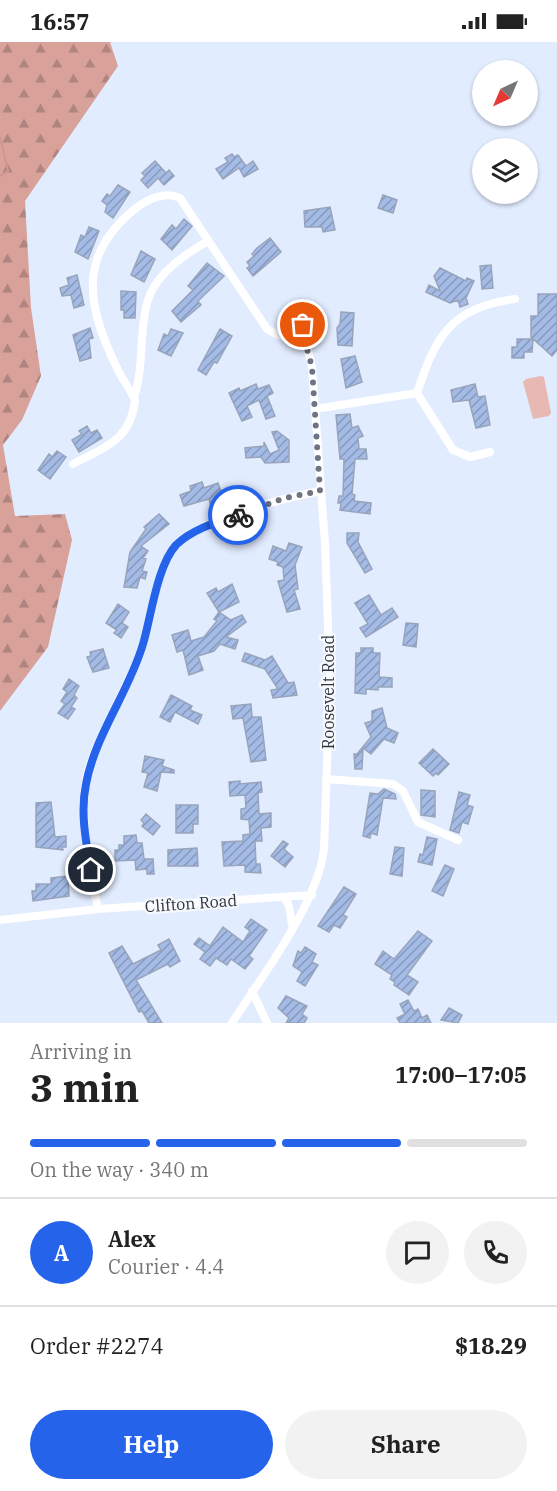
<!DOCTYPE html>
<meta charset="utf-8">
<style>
body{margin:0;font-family:"IBM Plex Serif",serif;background:#f2f2f2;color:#222;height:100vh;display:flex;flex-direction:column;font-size:22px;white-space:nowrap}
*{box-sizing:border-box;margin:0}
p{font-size:20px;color:#767676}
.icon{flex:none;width:33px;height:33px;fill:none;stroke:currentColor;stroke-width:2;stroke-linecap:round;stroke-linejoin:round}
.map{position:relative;height:981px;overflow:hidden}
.drawer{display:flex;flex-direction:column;background:#fff;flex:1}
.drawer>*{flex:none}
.needle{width:39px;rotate:224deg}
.fabs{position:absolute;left:472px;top:18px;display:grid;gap:12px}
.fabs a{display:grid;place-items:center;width:66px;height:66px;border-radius:50%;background:#fff;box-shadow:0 2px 4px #0004;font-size:30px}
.pin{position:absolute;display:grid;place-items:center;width:51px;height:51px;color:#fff;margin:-26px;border:3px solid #fff;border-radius:50%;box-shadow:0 2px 6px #0007}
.courier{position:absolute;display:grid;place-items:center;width:60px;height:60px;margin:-30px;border:4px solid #2563eb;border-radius:50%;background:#fff;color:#222;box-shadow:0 2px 8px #0007}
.overview em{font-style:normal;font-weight:700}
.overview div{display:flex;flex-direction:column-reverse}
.overview{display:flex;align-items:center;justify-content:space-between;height:102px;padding:0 30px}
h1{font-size:39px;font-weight:700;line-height:45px}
.bar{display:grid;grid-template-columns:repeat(4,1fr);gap:9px 6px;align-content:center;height:72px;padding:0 30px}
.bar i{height:8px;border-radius:4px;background:#e0e0e0}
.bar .current{background:#2563eb}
.bar p{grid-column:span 4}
.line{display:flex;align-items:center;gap:15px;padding:0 30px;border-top:2px solid #e0e0e0}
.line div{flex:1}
.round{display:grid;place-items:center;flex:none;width:63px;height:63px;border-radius:32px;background:#f2f2f2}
.action{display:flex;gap:12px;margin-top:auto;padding:12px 30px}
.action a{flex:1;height:69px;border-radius:36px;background:#2563eb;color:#fff;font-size:24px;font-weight:700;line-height:69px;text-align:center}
.action a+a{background:#f2f2f2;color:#222}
.status{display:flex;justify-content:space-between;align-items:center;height:42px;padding:0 30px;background:#fff;direction:ltr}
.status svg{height:16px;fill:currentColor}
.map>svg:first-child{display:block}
.grass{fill:#e8b8b2}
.forest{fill:url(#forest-firs)}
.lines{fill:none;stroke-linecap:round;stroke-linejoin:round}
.stream{stroke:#ce9790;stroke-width:2}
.building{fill:url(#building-hatch);stroke:#98a4ba;stroke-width:1.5}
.minor{stroke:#fff;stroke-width:8}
.done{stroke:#6e7481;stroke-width:6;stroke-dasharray:0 10.8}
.route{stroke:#2563eb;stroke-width:8}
.labels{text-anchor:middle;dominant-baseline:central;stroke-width:4.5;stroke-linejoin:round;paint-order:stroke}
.street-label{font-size:16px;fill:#2f343d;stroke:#f6f9fd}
</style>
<div class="status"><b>16:57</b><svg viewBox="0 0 49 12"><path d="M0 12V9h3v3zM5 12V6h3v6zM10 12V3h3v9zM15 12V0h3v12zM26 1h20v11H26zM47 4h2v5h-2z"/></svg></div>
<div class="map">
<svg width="557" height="981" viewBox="0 0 557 981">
<defs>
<pattern id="forest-firs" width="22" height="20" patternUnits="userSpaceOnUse" patternTransform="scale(1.5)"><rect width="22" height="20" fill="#d8a19a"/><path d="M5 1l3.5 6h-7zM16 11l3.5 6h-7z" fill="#b0847f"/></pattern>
<pattern id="building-hatch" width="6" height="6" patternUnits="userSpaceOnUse" patternTransform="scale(1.5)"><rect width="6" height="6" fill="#a4bbe6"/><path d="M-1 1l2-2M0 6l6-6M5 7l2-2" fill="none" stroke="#8699bc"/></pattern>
</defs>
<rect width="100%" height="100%" fill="#e2ecff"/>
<path class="grass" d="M541 334 544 335 551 371 549 374 533 377 523 340 526 337Z"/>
<path class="forest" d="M0 0H110L118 24 25 159 31 266 41 334 22 378 3 403 15 474 65 472 72 498 48 605 0 669Z"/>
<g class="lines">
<path class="stream" d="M0 95 8 129 0 134"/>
</g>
<path class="building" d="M232 112 234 115 238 113 246 124 253 119 258 127 244 135 239 126 223 137 216 127 228 120 225 116Z
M155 119 166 131 169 128 174 134 164 143 158 136 148 146 141 138 145 134 142 131Z
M118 143 130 150 113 176 105 170 107 163 102 159 107 152 110 154Z
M383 153 397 158 393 171 378 166Z
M330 165 335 188 323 190 322 185H305L304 169Z
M184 177 192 184 172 208 161 197 172 183 176 187Z
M89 185 99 189 88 217 75 210 81 193 85 195Z
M270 196 281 210 253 234 247 226 250 224 247 220 254 214 252 212 257 206Z
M141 209 155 217 144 240 131 233Z
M207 221 224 234 198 259 201 263 181 280 172 269 193 248 188 244Z
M491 223 493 246 482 247 480 224Z
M440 226 466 239 467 236 474 239 466 256 468 262 460 265 458 258 450 261 426 250 429 243 440 249 434 234Z
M77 233 84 263 74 266 71 253 62 254 60 246 69 243 67 236Z
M121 249 136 250 135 276H124V268H121Z
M538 252H557V308L552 314 531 295V274H538Z
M341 270 354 271 352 304 338 303 337 286 340 282Z
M90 286 93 296 89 297 91 316 80 319 73 293Z
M171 287 183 291 171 314 158 308 164 292 168 294Z
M220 287 232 294 217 321 214 320 206 333 198 328Z
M517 297H533L532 310H524V316H512V305H517Z
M355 314 362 340 346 346 341 317Z
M256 342 258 347 269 343 273 351 267 354 275 374 266 377 259 358 247 364 252 375 242 379 229 351 239 346 240 349Z
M475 342 478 355 485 354 490 383 476 386 469 358 453 360 451 348Z
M350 372 352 386 358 384 363 394 358 396 359 407H366L367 417H355L352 452 355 453 354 459 371 461 370 472 340 468 341 461H338L339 454H343L344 417H340L336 373Z
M87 384 91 391 97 388 102 396 79 410 72 398 82 392 79 389Z
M277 389 289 398V420L265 421 261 415 246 416 245 406 264 404V400L270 412 279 408 272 390Z
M57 409 66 415 50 437 38 428 49 412 52 415Z
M202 440 204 446 218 441 224 459 211 464 209 457 184 464 180 453 191 449 190 444Z
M159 472 169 482 141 504 148 509 143 516 146 517 142 529 147 530 145 537 140 535 137 546 124 545 130 510 146 487 144 485Z
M347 491H359L358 500 372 527 365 531 347 501Z
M289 501 302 505 295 523 298 547 294 548 300 567 287 570 278 539 284 538 283 525 277 523 278 520 269 517 273 504 286 509Z
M232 542 239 560 219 570 231 578 242 573 246 580 226 595 238 598 235 607 220 602 214 609 198 614 203 628 189 633 183 608 177 610 172 593 188 588 191 599 204 595 217 579 214 577 219 570 207 551 216 546 218 550Z
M369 553 381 573 392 566 398 575 366 595 360 586 368 582 355 561Z
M118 562 129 570 122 581 128 585 121 596 114 591 117 588 106 581Z
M406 581 418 582 416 605 403 603Z
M361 606H373V611H380L379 635 392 636V645H378V648L366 647V652L355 651 356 611H361Z
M103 607 109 626 93 630 87 615 91 614 90 610Z
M245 611 265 618 272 614 288 641 294 640 297 653 273 656 271 648 278 647 265 627 242 619Z
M69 637 79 644 74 653 77 656 71 665 75 667 68 677 58 671 65 662 61 659 67 650 63 647Z
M171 653 192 664 190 668 202 673 198 682 175 670 170 680 160 675Z
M251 662 252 675H261L266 718 251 720 243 676 233 677 231 664Z
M382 666 387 686 398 691 394 701 384 697 371 712 363 706 362 727H355L354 712H357L371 695 365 681 372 679V669Z
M433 707 449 722 438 733 436 731 433 734 419 721Z
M145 714 164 718 162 724 174 728V731L161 730 157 749 144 745 148 731 142 730Z
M240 739V742L261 740 262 750 258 751 259 772 271 771V785L261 786 262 799H255L256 822H260L261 831 245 830V823L224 824 222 800 243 799V793L250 792 249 778 241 777V767L246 766 245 753 230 754 229 740Z
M384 747 395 752 396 757 383 756 377 793 371 791 370 796 363 794 370 751 378 752Z
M421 748 435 749V775L421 773Z
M459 750 470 753 467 763 473 765 468 782 462 780 459 791 450 788Z
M51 760 55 795 66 794V805H62L63 808 36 805V761Z
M176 763H198V782H193V791H176Z
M146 772 160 784 153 793 142 784 144 781 141 778Z
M136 793 137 801H142L144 817H153L154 832H147V827L136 828 135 818 115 819V808H119V803H124V794Z
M427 795 437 797 432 823 418 820 420 812 423 813Z
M283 799 288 802 284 807 293 815 285 825 271 814Z
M395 805 404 806 402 834 390 832Z
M197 806 198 824H168V808Z
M445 823 454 827 443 854 432 849Z
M68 834 69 854 33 859 32 849H36V842H51V836Z
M344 845 356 852 343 873 347 875 340 886 334 883 329 890 318 884Z
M251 877 267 888 249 914 253 917 245 927 231 917 227 923 216 916 210 924 200 917 205 910 194 902 199 896 210 904 223 885 243 900 250 889 245 885Z
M418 889 432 899 407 933 418 940 409 953 394 943 395 940 390 937 392 933 375 922 383 909 394 917Z
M169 897 180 919 170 925 168 922 136 938 162 981H149L142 969 139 970 109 911 122 904 133 922 161 908 158 903Z
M305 905 316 912 312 920 318 923 305 944 297 939 302 930 293 924 298 909 301 911Z
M286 954 307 964 302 972 307 976 304 981H286L289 976 278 966Z
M408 958 414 969 418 967 422 976 427 973 431 981H400L397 976 405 972 400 962Z
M449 966 462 973 458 981 441 978Z"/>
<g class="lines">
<path class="minor" d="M292 290a8 8 0 1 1 16 0a8 8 0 1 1-16 0Z
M417 351C436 293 452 265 515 257
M134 355C145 323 138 288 149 255 158 230 186 212 208 199
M315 367 417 351 453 408 470 415 490 410
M73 422C105 405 131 398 135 358 130 347 122 337 117 326 89 268 76 218 130 171 144 159 162 148 180 156L267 287 278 293 293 295
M326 737 393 742 403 749 418 780 458 798
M284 855 289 864 292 883
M98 867C90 826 81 787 85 745 89 704 130 646 143 602 151 574 157 524 176 503 201 477 284 456 320 449
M0 878 98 867 312 853
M252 949 267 981
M232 981C262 934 318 861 324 807L330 637 325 501 312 325 305 296"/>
</g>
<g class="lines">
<path class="done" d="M238 473 285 456 320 449 312 325 304 296 308 288 303 283"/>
<path class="route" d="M91 828C86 800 80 771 86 742 95 693 129 650 143 602 151 575 157 524 176 503 192 487 217 480 238 473"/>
</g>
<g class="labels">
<g class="street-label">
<text transform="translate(328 650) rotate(-90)">Roosevelt Road</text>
<text transform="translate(191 861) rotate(-4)">Clifton Road</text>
</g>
</g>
</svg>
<div class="fabs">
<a><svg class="needle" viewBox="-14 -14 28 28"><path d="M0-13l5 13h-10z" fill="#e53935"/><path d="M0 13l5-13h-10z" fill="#767676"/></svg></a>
<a><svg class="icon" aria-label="layers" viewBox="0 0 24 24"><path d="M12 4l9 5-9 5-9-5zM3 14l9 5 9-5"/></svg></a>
</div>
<div class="pin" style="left:303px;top:283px;background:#ea580c"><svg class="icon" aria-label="bag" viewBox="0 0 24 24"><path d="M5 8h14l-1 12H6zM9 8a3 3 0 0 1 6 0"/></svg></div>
<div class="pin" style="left:91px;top:828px;background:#1f2937"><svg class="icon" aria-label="home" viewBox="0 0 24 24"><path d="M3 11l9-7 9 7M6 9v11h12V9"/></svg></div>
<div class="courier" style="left:238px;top:473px"><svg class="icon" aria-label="bike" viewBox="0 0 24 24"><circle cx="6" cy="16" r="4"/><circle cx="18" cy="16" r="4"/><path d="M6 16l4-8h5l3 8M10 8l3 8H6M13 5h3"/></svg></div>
</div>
<section class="drawer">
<div class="overview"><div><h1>3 min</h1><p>Arriving in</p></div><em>17:00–17:05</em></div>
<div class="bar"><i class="current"></i><i class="current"></i><i class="current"></i><i></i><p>On the way · 340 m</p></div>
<div class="line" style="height:108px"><b class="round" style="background:#2563eb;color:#fff">A</b><div><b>Alex</b><p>Courier · 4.4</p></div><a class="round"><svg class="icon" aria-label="chat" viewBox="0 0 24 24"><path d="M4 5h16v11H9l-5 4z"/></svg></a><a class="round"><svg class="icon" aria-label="phone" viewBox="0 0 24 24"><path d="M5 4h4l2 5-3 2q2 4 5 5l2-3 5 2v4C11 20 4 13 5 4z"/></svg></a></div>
<div class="line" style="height:78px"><div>Order #2274</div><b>$18.29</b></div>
<div class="action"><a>Help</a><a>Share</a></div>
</section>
